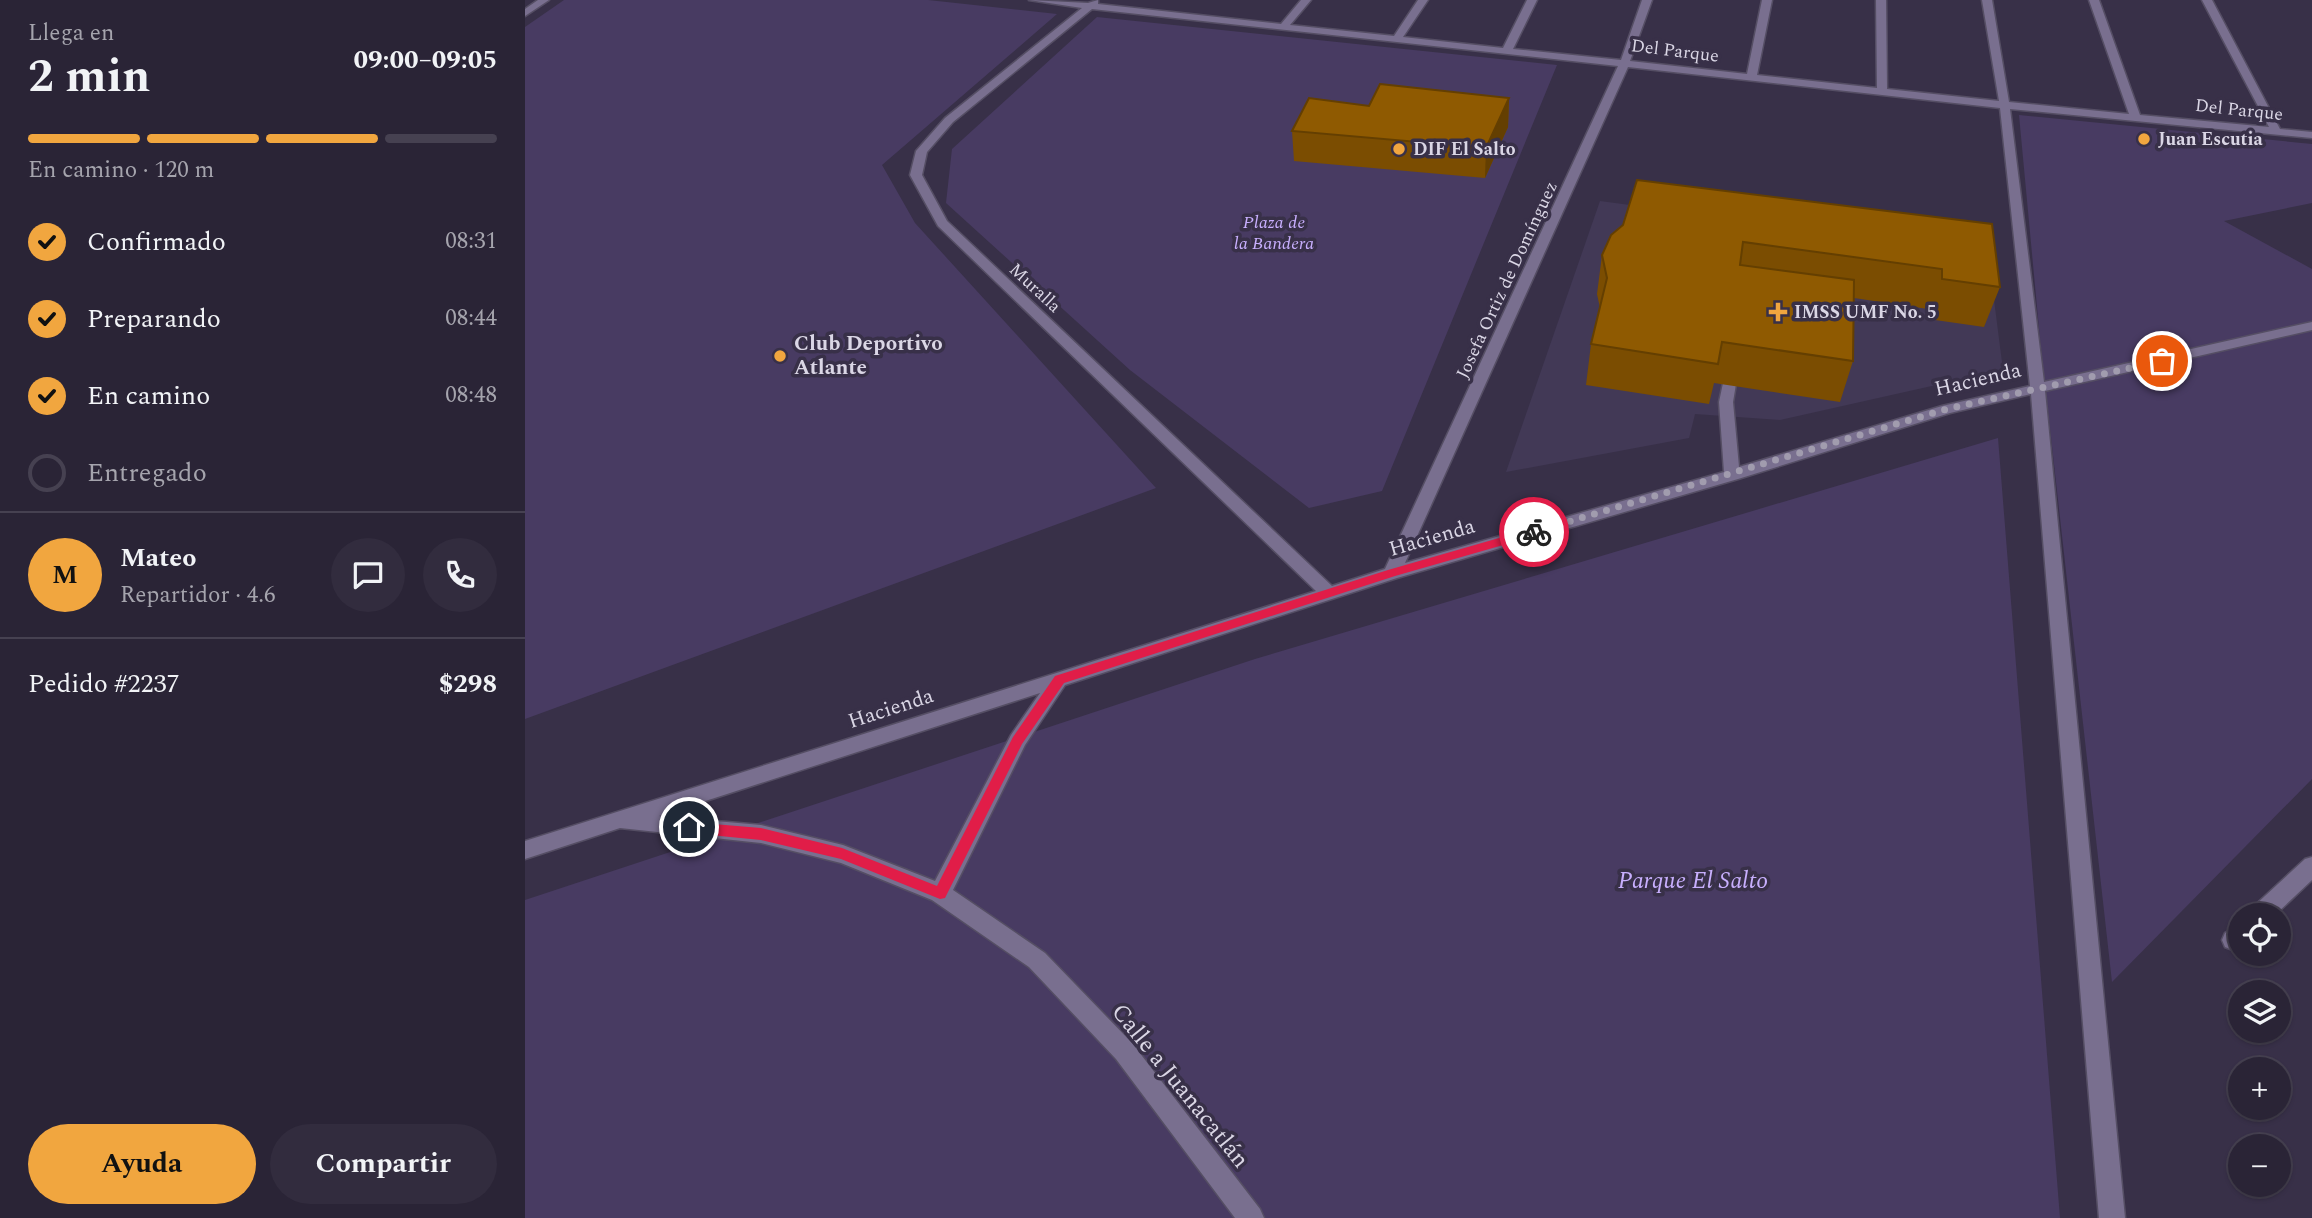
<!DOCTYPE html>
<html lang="es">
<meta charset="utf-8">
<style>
body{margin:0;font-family:Spectral,serif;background:#322c3e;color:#f1f3f6;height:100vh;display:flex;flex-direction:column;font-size:26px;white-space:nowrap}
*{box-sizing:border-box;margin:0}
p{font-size:23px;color:#a5a4ad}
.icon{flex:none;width:38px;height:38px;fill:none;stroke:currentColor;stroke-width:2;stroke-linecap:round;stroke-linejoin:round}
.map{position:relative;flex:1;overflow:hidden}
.drawer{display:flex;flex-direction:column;background:#2a2436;width:525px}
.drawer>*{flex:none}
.tools{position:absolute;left:1703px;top:903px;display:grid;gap:14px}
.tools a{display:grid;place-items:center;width:63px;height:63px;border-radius:50%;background:#2a2436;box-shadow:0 2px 5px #0004,0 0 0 2px #464151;font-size:35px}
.pin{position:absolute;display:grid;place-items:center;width:60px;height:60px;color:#fff;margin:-30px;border:4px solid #fff;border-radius:50%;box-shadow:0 2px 7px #0007}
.courier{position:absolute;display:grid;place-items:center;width:70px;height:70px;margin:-35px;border:5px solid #e11d48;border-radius:50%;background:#fff;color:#222;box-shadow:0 2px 9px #0007}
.overview em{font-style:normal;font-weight:700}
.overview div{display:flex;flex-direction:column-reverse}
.overview{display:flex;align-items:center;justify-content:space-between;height:119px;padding:0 28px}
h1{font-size:46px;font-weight:700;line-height:52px}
.bar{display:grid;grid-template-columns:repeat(4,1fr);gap:10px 7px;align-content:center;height:84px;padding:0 28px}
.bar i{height:9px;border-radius:5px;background:#464151}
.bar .active{background:#f1a63f}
.bar p{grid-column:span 4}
.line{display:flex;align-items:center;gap:18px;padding:0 28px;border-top:2px solid #464151}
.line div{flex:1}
.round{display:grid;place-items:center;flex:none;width:74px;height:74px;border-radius:37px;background:#322c3e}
ol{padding:0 28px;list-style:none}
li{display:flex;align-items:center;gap:21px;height:77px}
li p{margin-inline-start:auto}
li .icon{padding:7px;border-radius:50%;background:#f1a63f;color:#111;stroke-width:4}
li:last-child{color:#a5a4ad}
li i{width:38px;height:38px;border:4px solid #464151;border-radius:50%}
.action{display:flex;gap:14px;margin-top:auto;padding:14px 28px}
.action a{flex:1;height:80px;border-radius:42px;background:#f1a63f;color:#111;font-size:28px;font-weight:700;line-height:80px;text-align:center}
.action a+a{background:#322c3e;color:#f1f3f6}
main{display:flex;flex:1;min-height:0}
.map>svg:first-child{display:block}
.built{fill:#423956}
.green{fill:#483b62}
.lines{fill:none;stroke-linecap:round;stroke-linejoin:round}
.minor-casing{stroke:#554e64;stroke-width:3}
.minor{fill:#796f8f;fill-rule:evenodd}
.wall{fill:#7b4d01}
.shaded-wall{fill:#643f01}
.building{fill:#8f5a01;stroke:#643f01;stroke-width:2}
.route{fill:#e11d48}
.done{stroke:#a19cae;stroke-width:7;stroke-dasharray:0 12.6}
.poi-dot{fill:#f1a63f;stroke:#383048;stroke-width:2.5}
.labels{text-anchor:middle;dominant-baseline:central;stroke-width:7;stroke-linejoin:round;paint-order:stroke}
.far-street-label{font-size:18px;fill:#dad6e5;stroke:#383048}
.far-poi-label{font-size:18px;font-weight:bold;fill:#dad6e5;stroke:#383048;text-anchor:start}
.far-park-label{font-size:18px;font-style:italic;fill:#c8affe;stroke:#383048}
.poi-label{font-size:21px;font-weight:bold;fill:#dad6e5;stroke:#383048;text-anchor:start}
.street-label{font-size:21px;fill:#dad6e5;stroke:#383048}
.near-park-label{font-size:24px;font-style:italic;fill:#c8affe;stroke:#383048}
.near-street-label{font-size:24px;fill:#dad6e5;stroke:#383048}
</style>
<main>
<section class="drawer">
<div class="overview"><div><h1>2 min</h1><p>Llega en</p></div><em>09:00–09:05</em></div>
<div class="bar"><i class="active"></i><i class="active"></i><i class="active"></i><i></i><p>En camino · 120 m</p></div>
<ol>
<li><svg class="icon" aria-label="check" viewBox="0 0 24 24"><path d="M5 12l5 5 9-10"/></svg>Confirmado<p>08:31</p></li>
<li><svg class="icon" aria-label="check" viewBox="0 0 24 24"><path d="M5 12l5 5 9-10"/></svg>Preparando<p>08:44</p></li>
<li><svg class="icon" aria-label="check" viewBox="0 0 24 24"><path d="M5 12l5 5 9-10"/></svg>En camino<p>08:48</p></li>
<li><i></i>Entregado</li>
</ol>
<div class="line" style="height:126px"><b class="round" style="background:#f1a63f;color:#111">M</b><div><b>Mateo</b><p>Repartidor · 4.6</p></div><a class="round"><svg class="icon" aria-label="chat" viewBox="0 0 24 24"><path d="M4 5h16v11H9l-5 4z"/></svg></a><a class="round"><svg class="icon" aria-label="phone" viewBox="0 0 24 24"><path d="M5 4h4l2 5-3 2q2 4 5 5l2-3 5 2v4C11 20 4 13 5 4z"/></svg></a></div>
<div class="line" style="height:91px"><div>Pedido #2237</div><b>$298</b></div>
<div class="action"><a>Ayuda</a><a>Compartir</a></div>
</section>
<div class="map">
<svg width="1787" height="1218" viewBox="0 0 1787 1218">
<rect width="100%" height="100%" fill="#383048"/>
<path class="built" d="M1075 201 1463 253 1478 370 1255 420 1170 414 1164 438 981 472Z"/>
<path class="green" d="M39 0H403L532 14 357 165 390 223 631 488 0 719V27Z
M572 17 1032 65 857 491 784 508 605 370 421 203 427 149Z
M1494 115 1787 144V203L1699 221 1787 269V779L1587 982 1515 339Z
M1473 438 1535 1218H0V900L730 659Z"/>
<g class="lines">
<g class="minor-casing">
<path id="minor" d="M13 0H24L0 16V9Z
M504 0 563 3 573 0V4L756 24 776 0H786L765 25 869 36 893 0H903L878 37 978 48 1002 0H1012L988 49 1096 60 1117 0H1127L1105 61 1222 74 1237 0H1247L1232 75 1352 88 1351 0H1361L1362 89 1474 101 1457 0H1467L1484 102 1604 114 1564 0H1574L1615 115 1744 127 1677 0H1687L1755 129 1787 132V138L1485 109 1519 382 1787 322V330L1520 391 1600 1218H1574L1506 394 1425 413 1213 479 872 578 540 685 500 745 428 890 520 953 607 1043 735 1209 739 1218H710L591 1059 504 967 407 900 316 863 236 843 95 828 0 859V841L791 591 413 226 385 175 391 151 420 118 557 8ZM567 9 1093 66 860 569 807 586 422 221 397 175 402 152 428 122ZM1103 67 1475 108 1505 386 1417 406 1214 467 1208 402 1213 372 1211 369H1201L1194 402 1199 472 880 563ZM515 693 486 735 410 881 318 845 236 825 134 816Z
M1787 857V880L1750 915H1724L1727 908 1780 859Z
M1715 924V947L1708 950 1700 947 1697 940 1700 933Z"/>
</g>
<use href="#minor" class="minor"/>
</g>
<path class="wall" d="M984 98 983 127 960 178 769 161 767 131 844 106Z
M1467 224 1475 287 1459 327 1403 319V309L1329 298 1328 361 1315 402 1189 383 1184 404 1061 385 1066 344 1075 308 1072 294 1077 255 1086 235Z"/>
<path class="shaded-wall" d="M984 98 983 127 960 178 961 148Z"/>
<path class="building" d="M855 84 984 98 961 148 767 131 784 98 844 106Z
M1112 180 1467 224 1475 287 1417 279V269L1218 242 1215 265 1329 280 1328 361 1197 342 1193 364 1066 344 1082 278 1077 255 1086 235 1098 225Z"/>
<path class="route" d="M1009 528 1015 532 1013 535 870 576 539 683 497 744 420 898 415 899 316 859 236 840 164 833 157 827 164 822 236 828 317 848 412 886 488 737 530 676 863 570Z"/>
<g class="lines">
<path class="done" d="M1009 532 1422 409 1637 361"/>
</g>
<g class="poi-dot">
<circle cx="1619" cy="139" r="7"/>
<circle cx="874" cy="149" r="7"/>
<path d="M1249.5 301.5h7v7h7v7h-7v7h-7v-7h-7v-7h7z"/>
<circle cx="255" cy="356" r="7"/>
</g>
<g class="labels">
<g class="far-street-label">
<text transform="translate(1150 51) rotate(7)">Del Parque</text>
<text transform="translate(1714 110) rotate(6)">Del Parque</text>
<text transform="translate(982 280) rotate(-65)">Josefa Ortiz de Domínguez</text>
<text transform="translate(510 288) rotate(43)">Muralla</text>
</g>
<g class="far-poi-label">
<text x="1633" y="139">Juan Escutia</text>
<text x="888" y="149">DIF El Salto</text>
<text x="1269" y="312">IMSS UMF No. 5</text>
</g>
<g class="far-park-label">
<text x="749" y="222">Plaza de<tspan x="749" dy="21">la Bandera</tspan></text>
</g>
<g class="poi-label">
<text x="269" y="344">Club Deportivo<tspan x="269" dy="24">Atlante</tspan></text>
</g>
<g class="street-label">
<text transform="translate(1453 380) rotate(-13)">Hacienda</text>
<text transform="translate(907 538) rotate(-16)">Hacienda</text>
<text transform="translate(366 709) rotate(-18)">Hacienda</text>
</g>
<g class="near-park-label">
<text x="1168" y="881">Parque El Salto</text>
</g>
<g class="near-street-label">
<text transform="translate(655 1086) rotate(51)">Calle a Juanacatlán</text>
</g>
</g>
</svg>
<div class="tools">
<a><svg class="icon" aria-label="locate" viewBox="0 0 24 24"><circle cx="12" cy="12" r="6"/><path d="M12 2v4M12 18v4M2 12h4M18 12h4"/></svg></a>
<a><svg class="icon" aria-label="layers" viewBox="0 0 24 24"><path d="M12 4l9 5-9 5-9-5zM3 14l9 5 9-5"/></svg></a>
<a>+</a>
<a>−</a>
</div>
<div class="pin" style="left:1637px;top:361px;background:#ea580c"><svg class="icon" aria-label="bag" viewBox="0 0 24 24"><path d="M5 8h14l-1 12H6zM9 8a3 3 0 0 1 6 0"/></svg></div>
<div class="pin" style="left:164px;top:827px;background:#1f2937"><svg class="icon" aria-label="home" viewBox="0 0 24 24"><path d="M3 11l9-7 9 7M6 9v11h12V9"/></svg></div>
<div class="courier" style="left:1009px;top:532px"><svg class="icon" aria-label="bike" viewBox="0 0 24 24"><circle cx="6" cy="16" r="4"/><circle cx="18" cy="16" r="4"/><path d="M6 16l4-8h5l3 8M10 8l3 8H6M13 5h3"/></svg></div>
</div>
</main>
